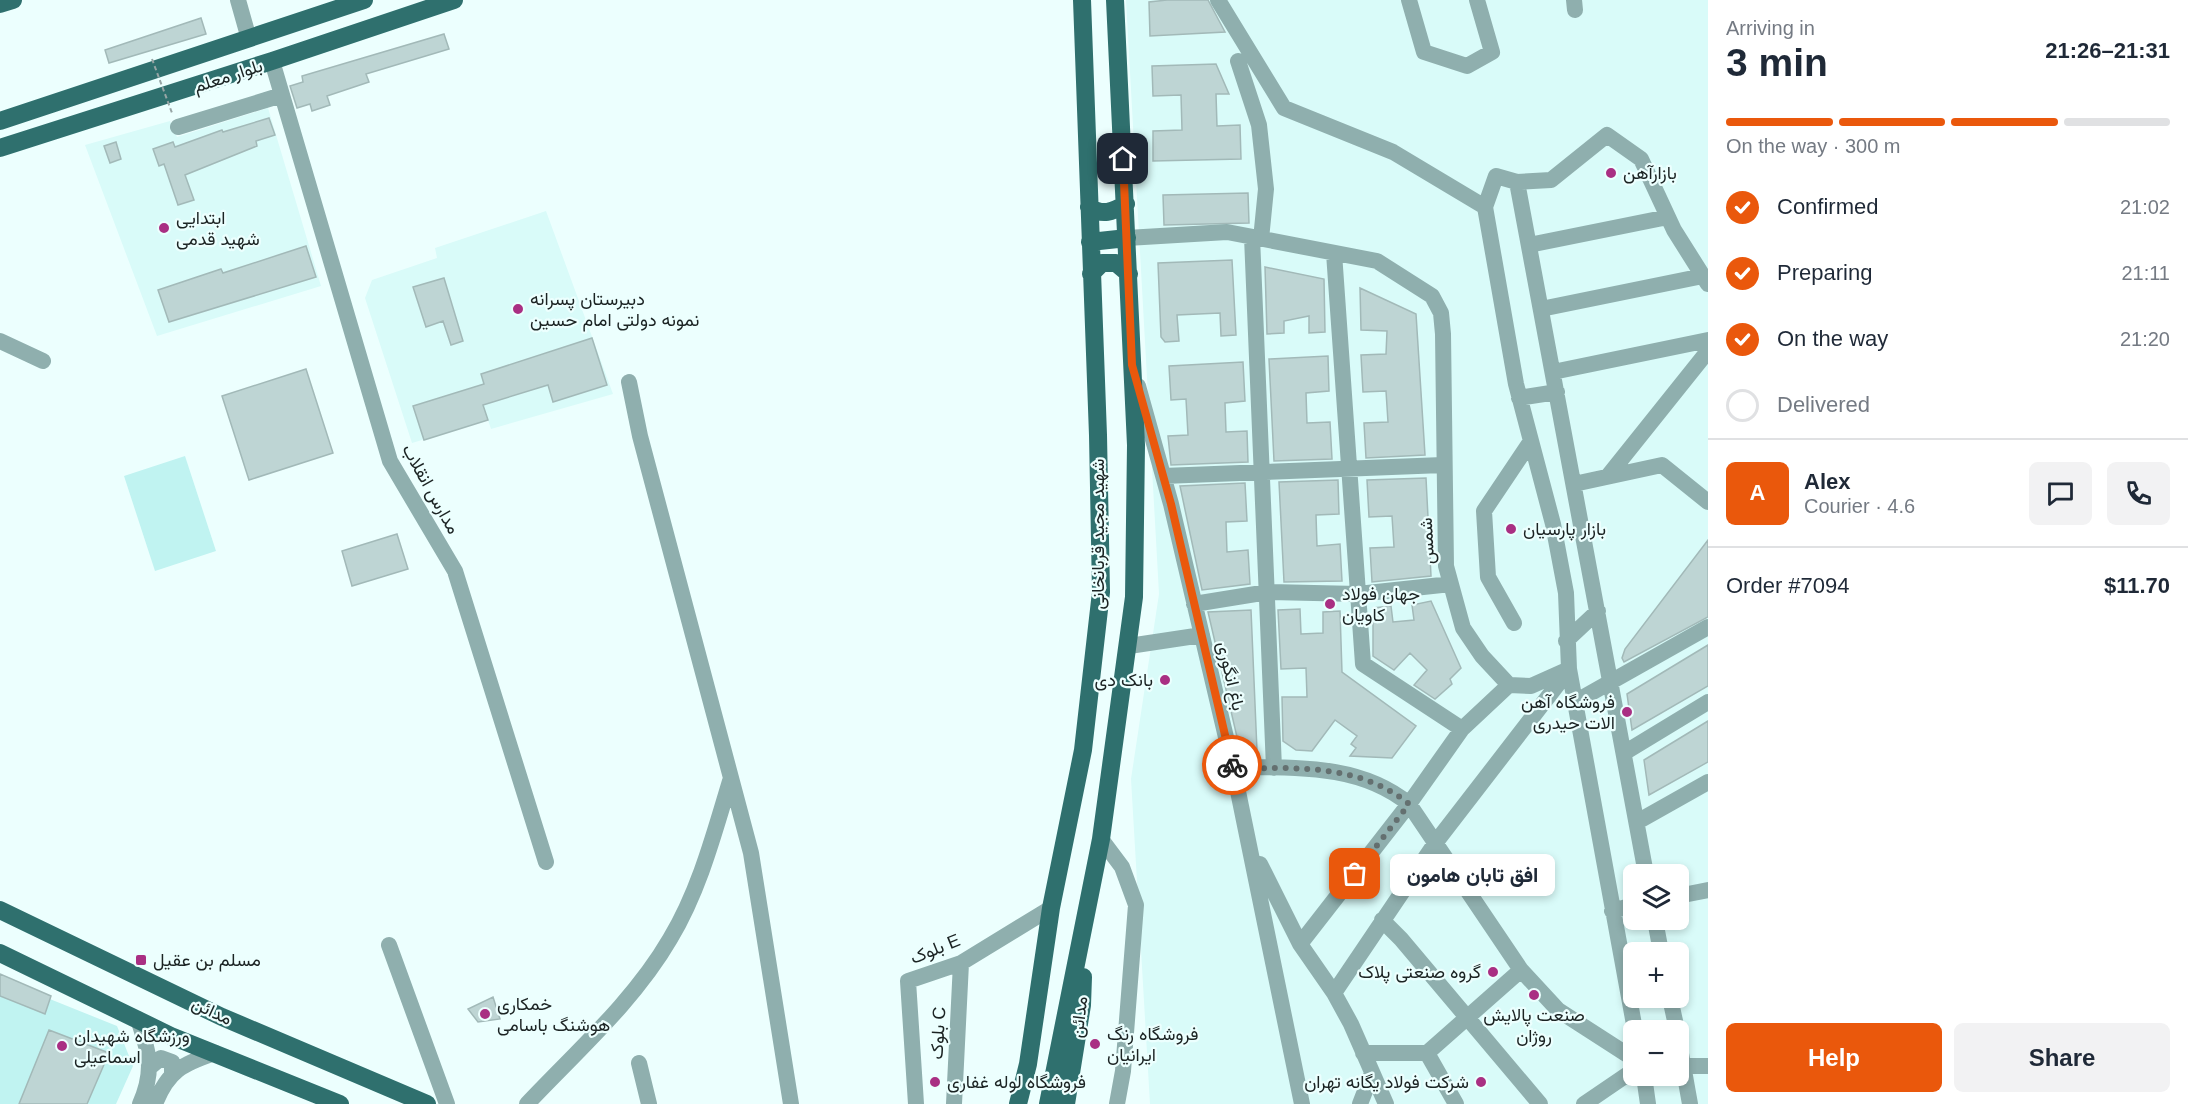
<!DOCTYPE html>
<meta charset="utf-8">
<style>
body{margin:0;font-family:Helvetica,Vazirmatn,sans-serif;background:#f2f2f3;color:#1f2937;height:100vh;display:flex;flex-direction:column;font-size:22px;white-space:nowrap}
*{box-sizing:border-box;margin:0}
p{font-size:20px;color:#747a83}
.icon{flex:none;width:33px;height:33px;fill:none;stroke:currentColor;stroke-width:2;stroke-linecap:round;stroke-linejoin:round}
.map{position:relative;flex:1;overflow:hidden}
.sheet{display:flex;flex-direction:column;background:#fff;width:480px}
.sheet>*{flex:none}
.buttons{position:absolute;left:1623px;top:864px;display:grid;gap:12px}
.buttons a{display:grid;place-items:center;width:66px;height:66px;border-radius:9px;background:#fff;box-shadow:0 3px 9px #0003;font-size:30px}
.pin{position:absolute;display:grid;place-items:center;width:51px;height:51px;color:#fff;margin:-26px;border-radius:12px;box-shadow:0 3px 9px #0006}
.courier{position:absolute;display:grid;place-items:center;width:60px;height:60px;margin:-30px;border:4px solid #ea580c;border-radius:50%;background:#fff;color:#222;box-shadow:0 2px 8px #0007}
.bubble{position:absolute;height:42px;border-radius:9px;background:#fff;box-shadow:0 3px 9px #0003;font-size:20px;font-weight:800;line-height:42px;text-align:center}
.summary em{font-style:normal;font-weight:800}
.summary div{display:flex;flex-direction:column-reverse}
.summary{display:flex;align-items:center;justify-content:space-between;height:102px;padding:0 18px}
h1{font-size:39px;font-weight:800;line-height:45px}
.bar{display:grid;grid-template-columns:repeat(4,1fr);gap:9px 6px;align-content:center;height:72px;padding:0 18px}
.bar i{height:8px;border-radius:4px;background:#e0e1e3}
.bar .selected{background:#ea580c}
.bar p{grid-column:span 4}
.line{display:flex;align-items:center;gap:15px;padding:0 18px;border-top:2px solid #e0e1e3}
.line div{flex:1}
.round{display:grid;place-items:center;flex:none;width:63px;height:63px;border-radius:9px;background:#f2f2f3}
ol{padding:0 18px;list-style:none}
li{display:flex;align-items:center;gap:18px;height:66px}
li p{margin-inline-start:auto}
li .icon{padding:6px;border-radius:50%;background:#ea580c;color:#fff;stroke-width:4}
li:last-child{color:#747a83}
li i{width:33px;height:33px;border:3px solid #e0e1e3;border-radius:50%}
.cta{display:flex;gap:12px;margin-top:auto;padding:12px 18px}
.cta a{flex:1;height:69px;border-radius:9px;background:#ea580c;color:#fff;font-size:24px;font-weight:800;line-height:69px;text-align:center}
.cta a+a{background:#f2f2f3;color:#1f2937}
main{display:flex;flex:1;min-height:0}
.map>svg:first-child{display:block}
.built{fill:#d9fbf9;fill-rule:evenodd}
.green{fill:#c0f3f1}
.building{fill:#bed5d4;stroke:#a2b9b8;stroke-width:1.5}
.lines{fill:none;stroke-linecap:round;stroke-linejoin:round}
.minor{stroke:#8fafae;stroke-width:16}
.major{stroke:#2f706e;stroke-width:18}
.path-bridge{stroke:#97a5a5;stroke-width:2;stroke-dasharray:4.5 3;stroke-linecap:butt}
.done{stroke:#647070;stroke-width:6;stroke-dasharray:0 10.8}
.route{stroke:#ea580c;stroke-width:8}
.poi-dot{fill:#a92f83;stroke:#ecfffe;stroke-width:2}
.labels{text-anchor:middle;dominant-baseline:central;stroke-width:4.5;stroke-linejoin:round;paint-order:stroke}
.street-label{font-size:18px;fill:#1b2323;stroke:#ecfffe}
.poi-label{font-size:18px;fill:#1b2323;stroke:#ecfffe;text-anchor:start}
</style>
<main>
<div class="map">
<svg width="1708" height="1104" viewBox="0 0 1708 1104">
<rect width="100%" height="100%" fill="#ecfffe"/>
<path class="built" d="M1126 0H1708V1104H1150L1131 779 1159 594ZM1634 874H1678V920H1634ZM1634 952H1678V998H1634ZM1634 1030H1678V1076H1634Z
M268 108 321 286 157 336 85 145 170 121 177 137Z
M546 211 613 394 491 429 488 420 412 443 365 298 372 280 437 258 435 248Z"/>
<path class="green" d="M185 456 216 551 155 571 124 476Z
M0 979 117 1026 133 1066 116 1104H0Z"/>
<path class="building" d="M1167 0H1208L1225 32 1150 36 1149 2Z
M201 18 206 34 109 63 105 50Z
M444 34 449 49 366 74 369 82 327 96 330 105 312 111 310 104 297 108 290 86 303 82 302 76Z
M1216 64 1229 94H1216L1217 126 1240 125 1241 159 1153 161V131L1182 130 1181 95 1153 96 1152 66Z
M269 118 275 135 256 141 257 146 185 175 194 200 178 205 164 164 159 166 153 149 173 142 175 147 222 130 223 132Z
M116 142 121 159 110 163 104 146Z
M1248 193 1249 223 1164 225 1163 195Z
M306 246 316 277 169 322 158 290 221 269 223 273Z
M1232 260 1236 335 1221 336 1220 313 1177 315 1179 341 1165 342 1161 337 1158 263Z
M1265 267 1324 279 1325 332 1309 333V316L1284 321V333L1267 334Z
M444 278 463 341 451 345 443 321 426 327 413 287Z
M1360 288 1416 314 1425 455 1366 458 1364 423 1388 422 1386 391 1363 392 1361 355 1386 354 1387 331 1361 330Z
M592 338 607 385 553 402 548 385 483 405 488 420 424 440 413 406 484 384 481 374Z
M1328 356 1329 391 1306 393 1307 423 1330 422 1332 459 1274 461 1269 359Z
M1243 362 1245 401 1225 403 1226 432 1247 431 1248 462 1171 465 1168 436 1188 435 1186 399 1171 400 1169 366Z
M306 369 333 453 249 480 222 396Z
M1426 478 1431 576 1372 582 1370 548 1394 547 1392 516 1369 517 1367 480Z
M1338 480 1339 514 1316 515 1317 546 1340 544 1342 581 1284 582 1279 482Z
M1245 483 1247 521 1226 522 1227 552 1248 550 1250 584 1202 590 1180 486Z
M397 534 408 569 352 586 342 551Z
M1708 540V617L1624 662 1622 658 1625 649Z
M1431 601 1461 668 1450 679 1452 684 1435 699 1414 685 1427 670 1410 653 1394 670 1373 656V608L1391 606 1393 622 1414 620 1412 605Z
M1300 609 1301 634 1323 633V612L1340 611 1342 672 1416 726 1392 758 1350 756 1356 748 1351 744 1357 736 1335 720 1312 751 1296 750 1283 741 1282 697H1307L1306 668 1281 669 1278 610Z
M1251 610 1257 751H1242L1240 750 1208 612Z
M1708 645V686L1632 730 1627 694Z
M1708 721V762L1649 795 1644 760Z
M0 974 51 996 45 1014 0 996Z
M493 997 500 1019 478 1022 468 1009Z
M49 1030 109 1053 87 1104H19Z"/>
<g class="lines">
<path class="minor" d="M238 0 249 39
M1218 0 1284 108 1393 152 1485 207
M1409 0 1424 52 1467 66 1492 52 1477 0
M1574 0 1575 10
M272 61 390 461 455 571 546 862
M1238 61 1259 125 1266 189 1261 239
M178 127 282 95
M1517 182 1646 874
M1252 237 1274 768
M1127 238 1227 232 1377 261 1432 296 1441 313 1443 334 1446 566 1463 628 1482 656 1509 685 1531 686 1569 669
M1529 245 1668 217
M1334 253 1363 664 1462 729
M1541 309 1703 276
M0 341 43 361
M1553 372 1708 340
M629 382 640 436 751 853 791 1104
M1138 386 1171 504 1233 767 1302 1104
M1519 398 1557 392
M1163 476 1443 465
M1608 476 1708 351
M1574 484 1662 465 1708 502
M1194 604 1268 592 1358 594 1451 584
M1514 623 1488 577 1484 511 1531 441
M1566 641 1598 611
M1129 646 1202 635
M1575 702 1708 627
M1624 753 1708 702
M1233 767C1294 768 1359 763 1409 804L1521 970 1558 1010 1634 1059
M1637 822 1708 782
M1101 839 1122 867 1136 905 1123 1071 1117 1104
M1260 864 1300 944 1334 993 1351 1024 1386 1104
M1678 896 1708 890
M1612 911 1634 905
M1382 920 1401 939 1540 1104
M1655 920 1661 952
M1300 944 1409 804 1462 729 1509 685
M389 945 447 1104
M1334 993 1436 842 1568 671
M1670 998 1677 1030
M138 1019C149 1053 155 1070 140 1104
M1635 1030 1569 669 1566 593 1553 524 1516 384 1485 207 1496 176 1517 182 1551 180 1607 135 1641 159 1674 230 1708 284
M1678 1037 1690 1104
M1363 1053H1427L1521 970
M1427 1053 1456 1104
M639 1063 649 1104
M1678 1066H1708
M150 1067 161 1058 172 1062V1073
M1644 1076 1648 1104
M155 1104C168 1071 182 1064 215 1053
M527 1104C576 1052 634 1001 670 939 699 891 714 834 730 781
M916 1104 908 981 961 963 1051 908
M954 1104 961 963
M1360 1104 1372 1073
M1584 1104 1634 1070"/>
<path class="major" d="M0 4 13 0
M0 121 364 0
M0 148 272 61 454 0
M1089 207C1103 216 1112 212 1126 204
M1090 242 1127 238
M1091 274 1102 263H1116L1129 274
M0 910 222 1017 427 1104
M0 953 171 1036 340 1104
M1018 1104 1028 1064 1051 908 1083 750 1101 592 1098 435 1082 0
M1048 1104 1101 839 1134 597 1136 445 1115 0
M1066 1104 1082 1005 1083 977"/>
<path class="path-bridge" d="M152 59 172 113"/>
</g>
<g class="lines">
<path class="done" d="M1232 765C1242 770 1261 768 1273 768 1322 768 1370 772 1409 804L1355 874"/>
<path class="route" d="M1123 159 1132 365 1171 504 1232 765"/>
</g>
<g class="poi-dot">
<circle cx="1611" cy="173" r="6"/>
<circle cx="164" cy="228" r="6"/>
<circle cx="518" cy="309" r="6"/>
<circle cx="1511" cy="529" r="6"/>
<circle cx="1330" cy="604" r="6"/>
<circle cx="1165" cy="680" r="6"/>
<circle cx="1627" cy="712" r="6"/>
<rect x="135" y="954" width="12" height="12" rx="3"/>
<circle cx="1493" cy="972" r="6"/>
<circle cx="1534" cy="995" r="6"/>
<circle cx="485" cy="1014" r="6"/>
<circle cx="1095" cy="1044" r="6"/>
<circle cx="62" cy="1046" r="6"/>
<circle cx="935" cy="1082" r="6"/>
<circle cx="1481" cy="1082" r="6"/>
</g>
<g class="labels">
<g class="street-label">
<text transform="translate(228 76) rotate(-18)">بلوار معلم</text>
<text transform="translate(431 489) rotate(61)">مدارس انقلاب</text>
<text transform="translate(1098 534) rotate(-90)">شهید مجید قربانخانی</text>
<text transform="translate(1427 541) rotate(-93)">شمس</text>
<text transform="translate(1231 676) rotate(77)">باغ انگوری</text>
<text transform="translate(935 949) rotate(-22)">بلوک E</text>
<text transform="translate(212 1011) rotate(25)">مدائن</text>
<text transform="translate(1079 1017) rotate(-83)">مدائن</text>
<text transform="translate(938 1033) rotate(-87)">بلوک C</text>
</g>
<g class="poi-label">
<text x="1623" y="173">بازارآهن</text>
<text x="176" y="218">ابتدایی<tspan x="176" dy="21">شهید قدمی</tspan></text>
<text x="530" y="299">دبیرستان پسرانه<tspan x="530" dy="21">نمونه دولتی امام حسین</tspan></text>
<text x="1523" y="529">بازار پارسیان</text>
<text x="1342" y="594">جهان فولاد<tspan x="1342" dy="21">کاویان</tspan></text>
<text x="1153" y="680" text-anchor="end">بانک دی</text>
<text x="1615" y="702" text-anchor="end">فروشگاه آهن<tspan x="1615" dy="21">الات حیدری</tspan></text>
<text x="153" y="960">مسلم بن عقیل</text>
<text x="1481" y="972" text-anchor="end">گروه صنعتی پلاک</text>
<text x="497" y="1004">خمکاری<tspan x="497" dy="21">هوشنگ باسامی</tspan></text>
<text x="1534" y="1015" text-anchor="middle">صنعت پالایش<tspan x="1534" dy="21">روژان</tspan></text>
<text x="1107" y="1034">فروشگاه رنگ<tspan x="1107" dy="21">ایرانیان</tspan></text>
<text x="74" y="1036">ورزشگاه شهیدان<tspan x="74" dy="21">اسماعیلی</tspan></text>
<text x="947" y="1082">فروشگاه لوله غفاری</text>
<text x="1469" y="1082" text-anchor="end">شرکت فولاد یگانه تهران</text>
</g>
</g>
</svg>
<div class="buttons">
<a><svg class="icon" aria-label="layers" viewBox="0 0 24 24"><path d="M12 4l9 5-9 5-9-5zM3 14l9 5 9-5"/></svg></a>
<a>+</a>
<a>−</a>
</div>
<div class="pin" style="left:1355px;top:874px;background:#ea580c"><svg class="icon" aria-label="bag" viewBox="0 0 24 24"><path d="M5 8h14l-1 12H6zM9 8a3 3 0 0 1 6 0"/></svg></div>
<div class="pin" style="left:1123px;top:159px;background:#1f2937"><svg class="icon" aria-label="home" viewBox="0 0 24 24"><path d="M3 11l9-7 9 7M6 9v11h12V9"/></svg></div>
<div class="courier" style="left:1232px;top:765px"><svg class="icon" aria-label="bike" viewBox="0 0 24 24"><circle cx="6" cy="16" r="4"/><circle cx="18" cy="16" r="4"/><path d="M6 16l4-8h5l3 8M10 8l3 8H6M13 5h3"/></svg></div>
<div class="bubble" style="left:1390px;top:854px;width:165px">افق تابان هامون</div>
</div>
<section class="sheet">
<div class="summary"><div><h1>3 min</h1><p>Arriving in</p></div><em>21:26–21:31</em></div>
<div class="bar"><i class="selected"></i><i class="selected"></i><i class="selected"></i><i></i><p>On the way · 300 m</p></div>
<ol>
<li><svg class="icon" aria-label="check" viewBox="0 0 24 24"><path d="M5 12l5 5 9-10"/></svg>Confirmed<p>21:02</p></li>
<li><svg class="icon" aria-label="check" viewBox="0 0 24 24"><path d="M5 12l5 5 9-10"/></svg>Preparing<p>21:11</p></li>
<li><svg class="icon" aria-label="check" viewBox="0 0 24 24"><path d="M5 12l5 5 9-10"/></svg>On the way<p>21:20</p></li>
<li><i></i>Delivered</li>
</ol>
<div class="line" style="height:108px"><b class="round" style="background:#ea580c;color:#fff">A</b><div><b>Alex</b><p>Courier · 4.6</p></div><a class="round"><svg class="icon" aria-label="chat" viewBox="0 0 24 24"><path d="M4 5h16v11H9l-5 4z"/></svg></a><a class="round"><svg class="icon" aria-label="phone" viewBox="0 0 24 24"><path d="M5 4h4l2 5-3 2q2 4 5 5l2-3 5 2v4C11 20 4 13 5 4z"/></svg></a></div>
<div class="line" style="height:78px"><div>Order #7094</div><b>$11.70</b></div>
<div class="cta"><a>Help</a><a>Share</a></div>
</section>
</main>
